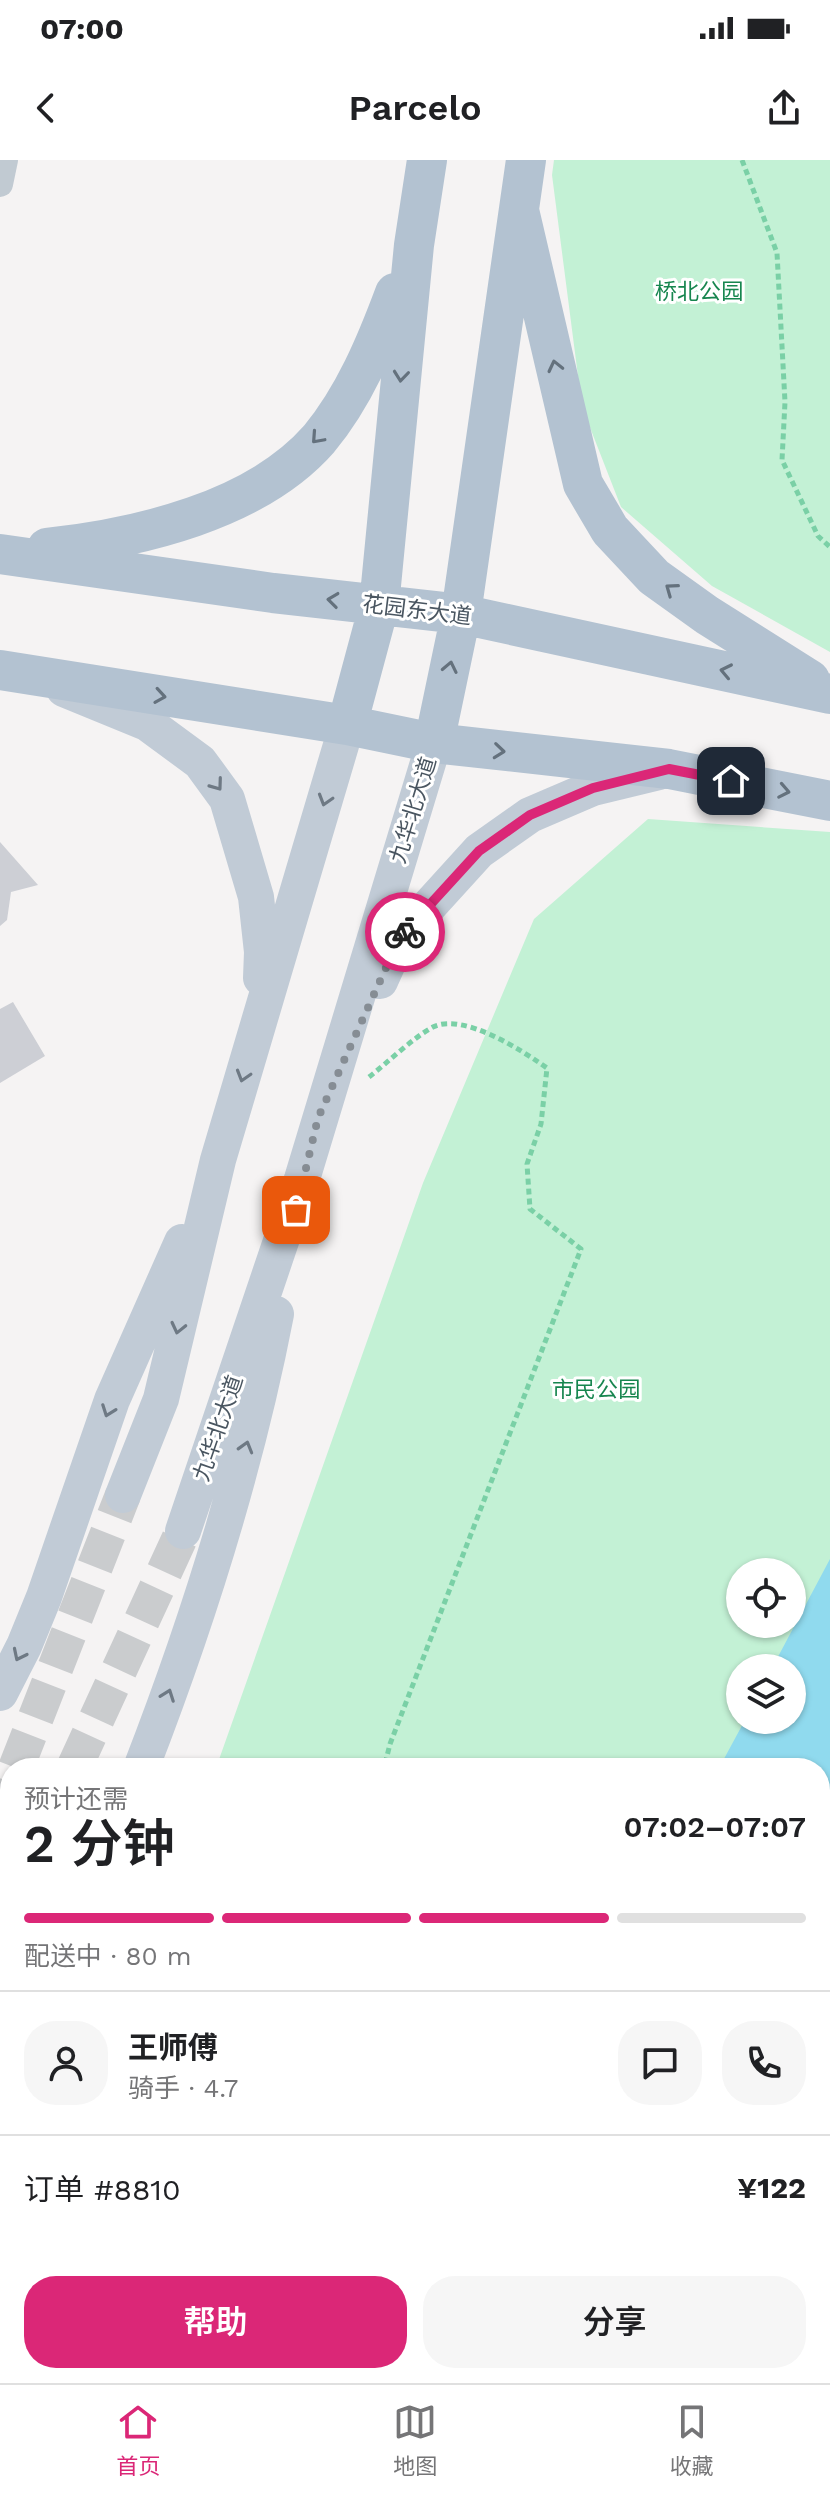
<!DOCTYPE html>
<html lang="zh">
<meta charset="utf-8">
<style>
body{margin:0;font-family:"Work Sans","Noto Sans SC",sans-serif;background:#f6f6f6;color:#202124;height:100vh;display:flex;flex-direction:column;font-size:30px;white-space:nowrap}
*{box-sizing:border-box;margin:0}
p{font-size:26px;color:#757577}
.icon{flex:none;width:44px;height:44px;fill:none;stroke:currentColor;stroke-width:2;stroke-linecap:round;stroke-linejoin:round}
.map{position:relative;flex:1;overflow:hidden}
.panel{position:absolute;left:0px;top:1598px;width:830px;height:626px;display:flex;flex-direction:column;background:#fff;border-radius:32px 32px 0 0;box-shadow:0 2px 6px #0004}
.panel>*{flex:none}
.tools{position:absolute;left:726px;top:1398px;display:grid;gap:16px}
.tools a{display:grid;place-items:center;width:80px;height:80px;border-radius:50%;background:#fff;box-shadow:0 2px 6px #0004;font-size:40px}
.pin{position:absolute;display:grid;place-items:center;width:68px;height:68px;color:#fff;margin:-34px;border-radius:16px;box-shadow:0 4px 12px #0006}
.courier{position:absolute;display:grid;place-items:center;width:80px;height:80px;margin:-40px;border:6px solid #db2777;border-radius:50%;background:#fff;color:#222;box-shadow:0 2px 10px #0007}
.head em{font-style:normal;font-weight:600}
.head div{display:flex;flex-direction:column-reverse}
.head{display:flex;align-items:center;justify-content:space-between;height:136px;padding:0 24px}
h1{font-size:52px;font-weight:600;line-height:60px}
.bar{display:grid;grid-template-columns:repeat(4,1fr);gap:12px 8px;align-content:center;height:96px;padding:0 24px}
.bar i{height:10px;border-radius:6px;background:#e0e0e0}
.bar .active{background:#db2777}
.bar p{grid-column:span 4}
.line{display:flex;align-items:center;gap:20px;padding:0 24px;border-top:2px solid #e0e0e0}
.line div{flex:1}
.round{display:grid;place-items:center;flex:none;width:84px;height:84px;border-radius:32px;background:#f6f6f6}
.primary-button{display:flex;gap:16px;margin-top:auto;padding:16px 24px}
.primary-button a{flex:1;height:92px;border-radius:32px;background:#db2777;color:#fff;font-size:32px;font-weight:600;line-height:92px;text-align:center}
.primary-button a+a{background:#f6f6f6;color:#202124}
.status{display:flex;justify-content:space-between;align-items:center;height:56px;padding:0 40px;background:#fff;direction:ltr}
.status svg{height:22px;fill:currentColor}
header{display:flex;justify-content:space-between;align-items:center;height:104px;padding:0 24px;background:#fff;font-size:36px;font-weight:600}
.menu{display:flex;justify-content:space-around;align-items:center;height:112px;border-top:2px solid #e0e0e0;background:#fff;font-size:22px;color:#757577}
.menu a{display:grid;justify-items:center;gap:4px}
.menu .active{color:#db2777}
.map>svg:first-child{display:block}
.green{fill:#c3f1d5;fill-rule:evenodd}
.water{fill:#90daee}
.building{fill:#cdcfd5}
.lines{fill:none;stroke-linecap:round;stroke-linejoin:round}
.secondary-tunnel{stroke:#caccce;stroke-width:36;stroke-dasharray:36 18;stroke-linecap:butt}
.path{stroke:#7ad0a6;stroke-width:5;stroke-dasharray:6 4;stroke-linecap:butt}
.minor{stroke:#c1cad2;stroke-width:26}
.secondary{stroke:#c1cbd6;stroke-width:36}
.primary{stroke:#b3c2d1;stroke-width:40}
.oneway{stroke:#64717d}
.oneway2{stroke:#6e7984}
.done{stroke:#868d94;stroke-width:8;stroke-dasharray:0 14.4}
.route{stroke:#db2777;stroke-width:10}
.labels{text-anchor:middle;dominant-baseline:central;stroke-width:6;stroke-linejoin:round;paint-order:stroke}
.park-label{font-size:22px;fill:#17864f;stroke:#fff}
.street-label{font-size:22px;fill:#4a5661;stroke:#fff}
</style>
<div class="status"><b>07:00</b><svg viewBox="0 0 49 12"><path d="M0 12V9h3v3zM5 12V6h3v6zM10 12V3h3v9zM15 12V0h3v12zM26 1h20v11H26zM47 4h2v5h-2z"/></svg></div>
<header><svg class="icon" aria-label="back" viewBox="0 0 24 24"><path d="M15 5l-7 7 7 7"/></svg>Parcelo<svg class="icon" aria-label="share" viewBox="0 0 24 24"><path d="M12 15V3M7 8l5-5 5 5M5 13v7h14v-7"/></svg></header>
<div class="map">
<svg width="830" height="2223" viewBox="0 0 830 2223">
<rect width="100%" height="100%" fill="#f5f3f3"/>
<path class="green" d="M554 0H830V492L712 426 621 347 582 247 552 15Z
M648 659 830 672V1435L790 1508H740V1560H761L735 1608H216L423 1023 534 759ZM740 1412H792V1464H740Z
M0 1852H10V2214H391L386 2223H0Z"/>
<path class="water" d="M830 1399V2223H364L370 2214H820V1608H719L745 1560H792V1508H772Z"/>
<path class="building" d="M0 682 38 725 11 732 7 760 0 766Z
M13 842 45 896 0 923V849Z"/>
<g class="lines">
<path class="secondary-tunnel" d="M16 1608 123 1335
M74 1608 183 1371
M0 1648 10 1622
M0 1755 10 1737"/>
<path class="path" d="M742 0 777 93 785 242 782 300 818 376 830 387
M369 917C387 903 414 877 433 867 463 852 523 891 547 908L541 964 527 1004 530 1049 581 1089 390 1584 384 1608
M0 2205 10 2198"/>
<path class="minor" d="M0 24 5 0"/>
<path class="secondary" d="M64 529 147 563 200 602 227 639 256 737 262 792 261 818
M380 821 399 779 479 691 530 655 593 628 659 612
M123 1335 161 1239 218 1000 347 565
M183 1371 302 1019 434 583
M0 1533 24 1486 44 1437 112 1240 182 1082
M141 1608C198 1461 246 1309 276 1154
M0 1779 10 1780"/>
<path class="primary" d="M519 50 583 324 610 370 654 417 707 455 810 520
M47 388C138 378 256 351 319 279 354 237 376 184 395 133
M0 394 273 433 461 454 830 534
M0 510 347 565 434 583 669 609 830 641
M347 565 379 446 414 85 427 0
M434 583 461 454 526 0"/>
</g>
<defs><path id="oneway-chevron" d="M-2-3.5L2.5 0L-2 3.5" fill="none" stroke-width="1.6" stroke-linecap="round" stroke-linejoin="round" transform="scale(2)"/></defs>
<g class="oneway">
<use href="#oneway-chevron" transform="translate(555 206) rotate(-103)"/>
<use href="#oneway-chevron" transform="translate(401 216) rotate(96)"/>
<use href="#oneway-chevron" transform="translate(317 278) rotate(132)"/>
<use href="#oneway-chevron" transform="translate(671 429) rotate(-144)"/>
<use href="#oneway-chevron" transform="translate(333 440) rotate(-173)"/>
<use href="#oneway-chevron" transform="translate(450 507) rotate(-78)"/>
<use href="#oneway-chevron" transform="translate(726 511) rotate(-168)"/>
<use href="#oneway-chevron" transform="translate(160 536) rotate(9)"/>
<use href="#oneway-chevron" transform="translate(499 591) rotate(6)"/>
<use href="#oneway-chevron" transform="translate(784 631) rotate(11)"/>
</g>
<g class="oneway2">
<use href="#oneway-chevron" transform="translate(217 625) rotate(54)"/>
<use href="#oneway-chevron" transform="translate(325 640) rotate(107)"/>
<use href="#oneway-chevron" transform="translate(243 916) rotate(107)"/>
<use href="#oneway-chevron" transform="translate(178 1168) rotate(103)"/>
<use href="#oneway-chevron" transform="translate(108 1251) rotate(110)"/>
<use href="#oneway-chevron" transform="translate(246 1287) rotate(-74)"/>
<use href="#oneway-chevron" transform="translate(19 1495) rotate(116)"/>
<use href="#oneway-chevron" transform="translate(168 1535) rotate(-70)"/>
</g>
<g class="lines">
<path class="done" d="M296 1050 318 958 399 779 405 772"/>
<path class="route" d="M405 772 479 691 530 655 593 628 669 609 731 621"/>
</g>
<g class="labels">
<g class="park-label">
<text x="699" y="131">桥北公园</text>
<text x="596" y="1229">市民公园</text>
</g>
<g class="street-label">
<text transform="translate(417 450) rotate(7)">花园东大道</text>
<text transform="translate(413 650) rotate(-73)">九华北大道</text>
<text transform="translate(218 1268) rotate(-71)">九华北大道</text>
</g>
</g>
</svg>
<div class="tools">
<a><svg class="icon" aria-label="locate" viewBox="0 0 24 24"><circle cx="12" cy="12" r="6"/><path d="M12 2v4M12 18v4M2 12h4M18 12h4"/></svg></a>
<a><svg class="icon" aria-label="layers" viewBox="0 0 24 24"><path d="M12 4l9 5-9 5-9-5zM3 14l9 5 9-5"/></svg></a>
</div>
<div class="pin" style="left:296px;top:1050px;background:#ea580c"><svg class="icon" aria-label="bag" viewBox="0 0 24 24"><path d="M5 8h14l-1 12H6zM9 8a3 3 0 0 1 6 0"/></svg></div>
<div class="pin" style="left:731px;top:621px;background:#1f2937"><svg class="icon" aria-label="home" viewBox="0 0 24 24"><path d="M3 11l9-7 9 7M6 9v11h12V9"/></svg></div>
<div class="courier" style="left:405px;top:772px"><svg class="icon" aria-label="bike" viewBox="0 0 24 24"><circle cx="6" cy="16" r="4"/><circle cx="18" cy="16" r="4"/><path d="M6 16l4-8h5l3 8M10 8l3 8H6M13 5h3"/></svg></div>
<section class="panel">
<div class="head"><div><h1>2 分钟</h1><p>预计还需</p></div><em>07:02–07:07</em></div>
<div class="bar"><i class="active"></i><i class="active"></i><i class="active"></i><i></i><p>配送中 · 80 m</p></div>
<div class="line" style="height:144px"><a class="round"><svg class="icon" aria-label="person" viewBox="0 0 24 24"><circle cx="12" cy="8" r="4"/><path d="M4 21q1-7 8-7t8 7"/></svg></a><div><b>王师傅</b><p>骑手 · 4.7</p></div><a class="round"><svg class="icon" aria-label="chat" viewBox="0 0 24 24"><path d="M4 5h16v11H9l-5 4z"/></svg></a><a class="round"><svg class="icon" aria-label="phone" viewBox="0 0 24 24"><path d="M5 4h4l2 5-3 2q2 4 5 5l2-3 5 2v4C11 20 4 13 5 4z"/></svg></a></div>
<div class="line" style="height:104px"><div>订单 #8810</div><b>¥122</b></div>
<div class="primary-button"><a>帮助</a><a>分享</a></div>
</section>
</div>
<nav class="menu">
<a class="active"><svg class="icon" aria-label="home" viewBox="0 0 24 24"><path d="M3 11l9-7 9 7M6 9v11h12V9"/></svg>首页</a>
<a><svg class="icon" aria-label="map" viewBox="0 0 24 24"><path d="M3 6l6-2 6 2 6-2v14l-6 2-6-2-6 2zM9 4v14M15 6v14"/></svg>地图</a>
<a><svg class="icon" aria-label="saved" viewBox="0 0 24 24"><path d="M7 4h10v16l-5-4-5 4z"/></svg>收藏</a>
</nav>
